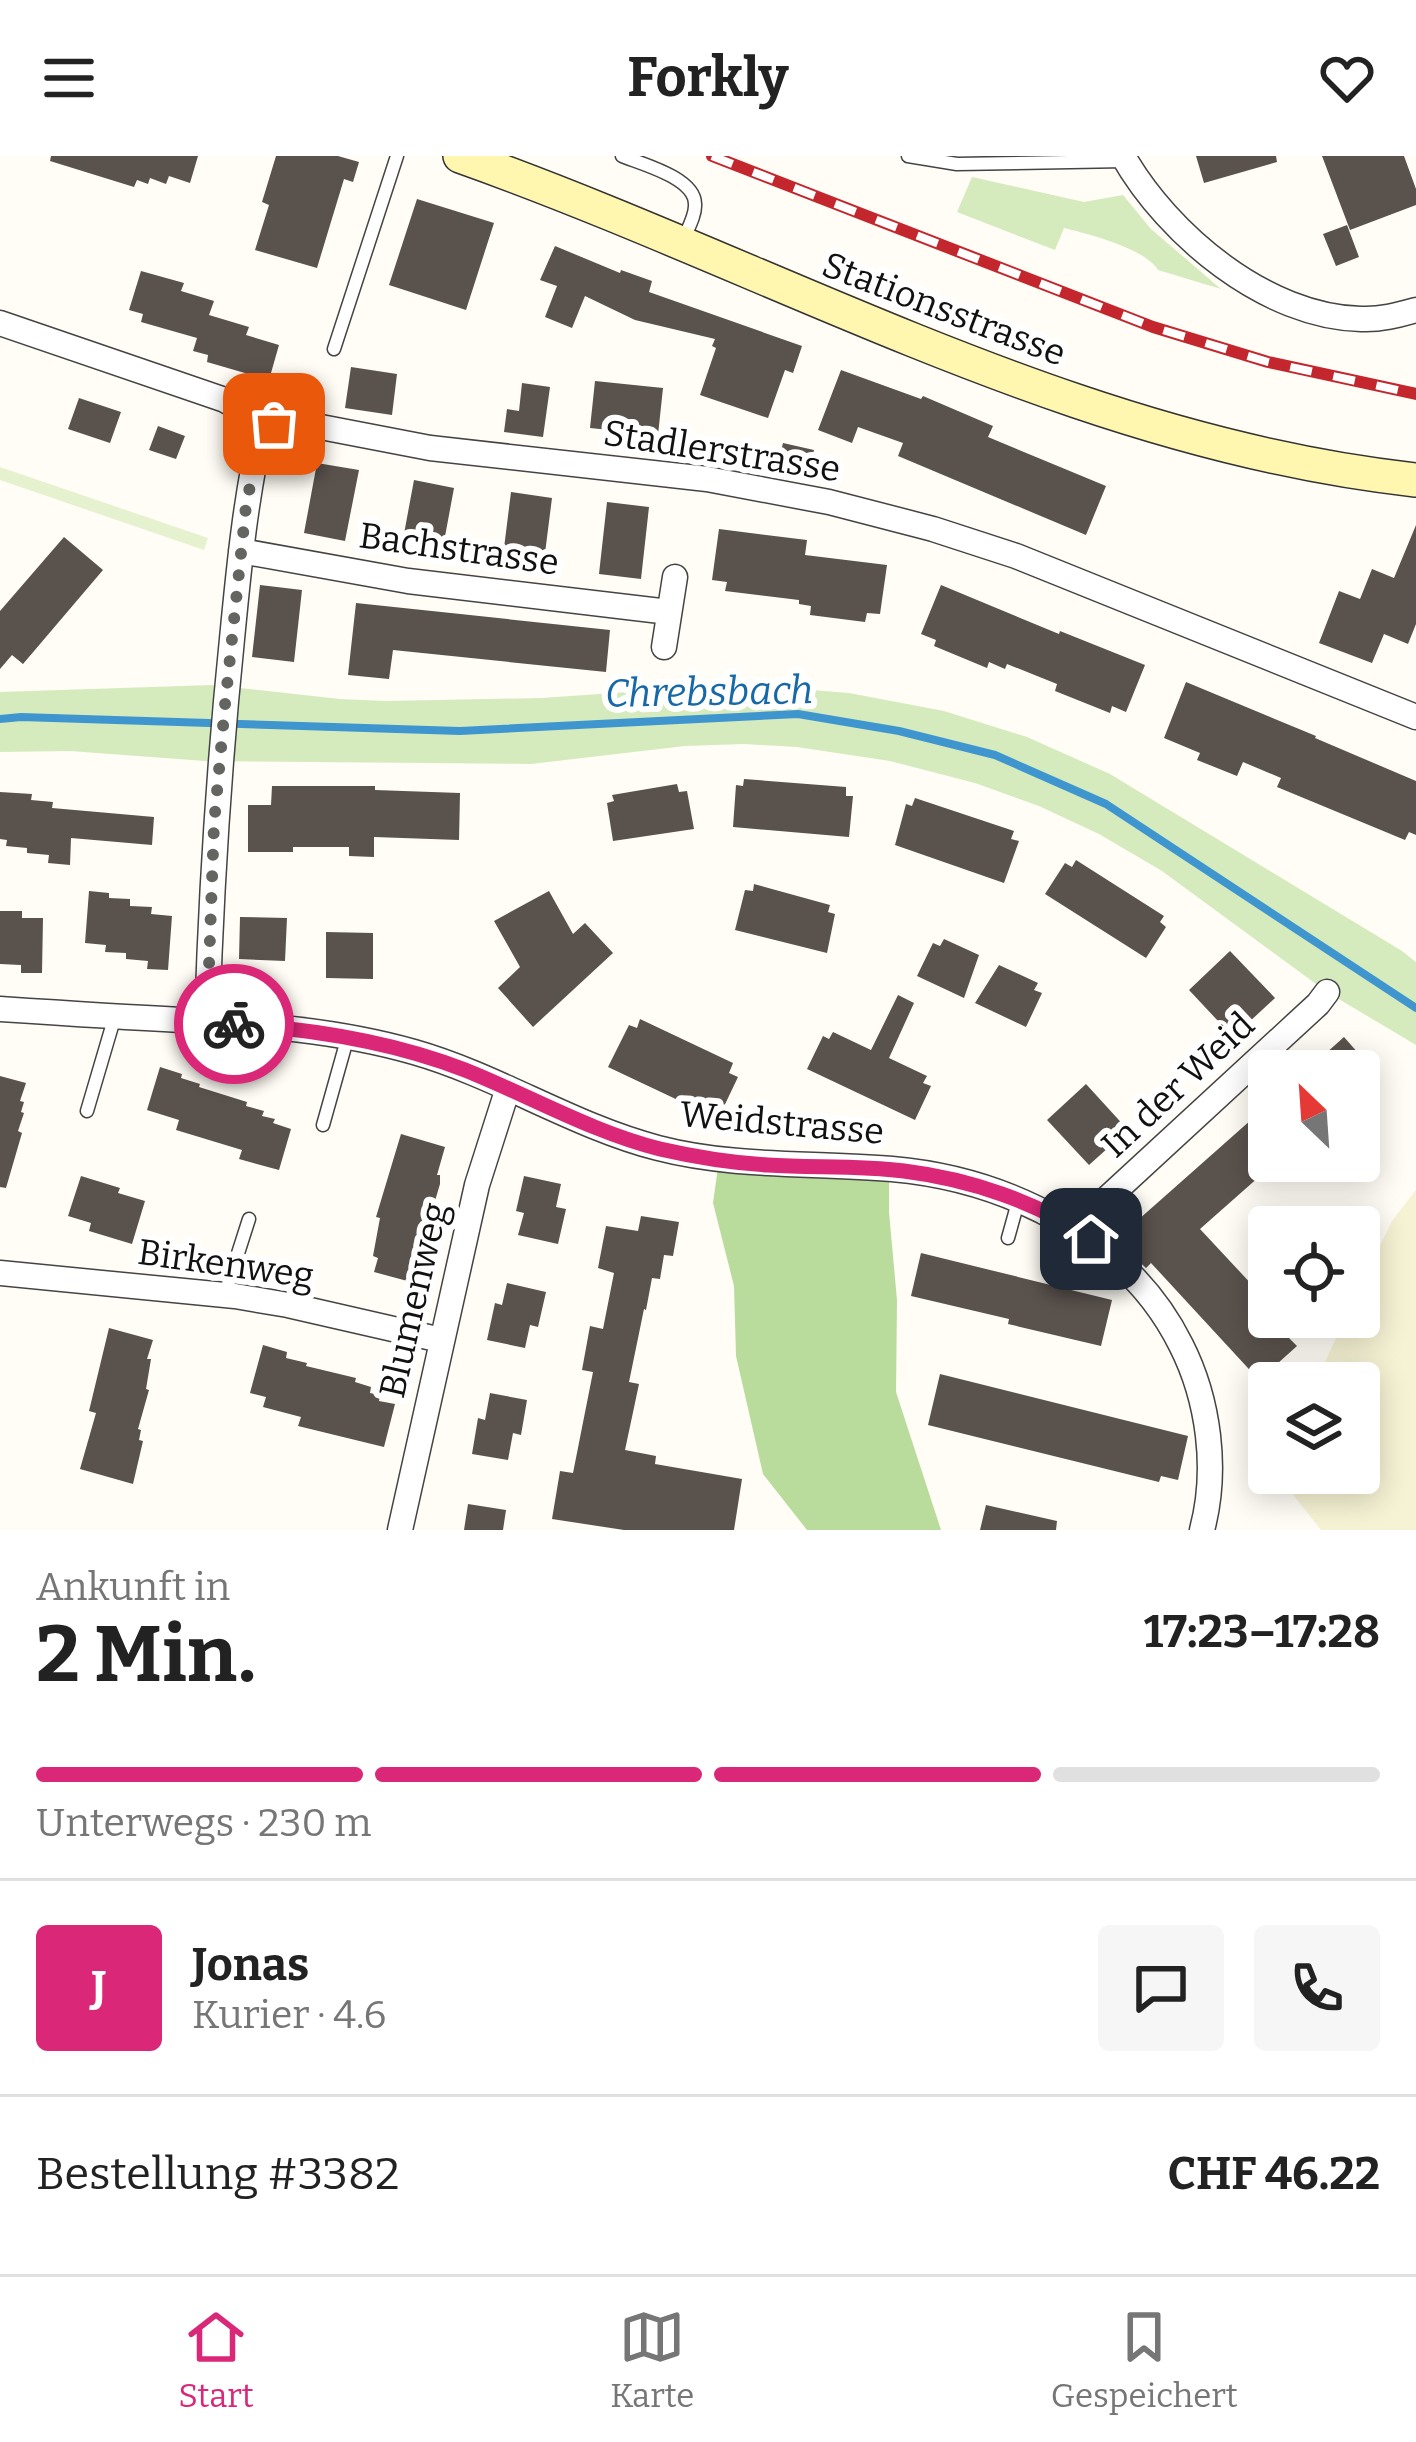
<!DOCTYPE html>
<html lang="de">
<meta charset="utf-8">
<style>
body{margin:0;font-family:Bitter,serif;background:#f6f6f6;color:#222;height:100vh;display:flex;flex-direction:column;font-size:45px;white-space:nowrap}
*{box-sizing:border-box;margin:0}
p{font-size:39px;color:#767676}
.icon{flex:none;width:66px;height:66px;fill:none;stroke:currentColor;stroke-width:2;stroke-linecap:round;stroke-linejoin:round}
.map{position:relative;height:1374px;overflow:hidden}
.panel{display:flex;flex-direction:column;background:#fff;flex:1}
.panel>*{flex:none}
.needle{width:78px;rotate:335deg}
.fabs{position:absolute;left:1248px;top:894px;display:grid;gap:24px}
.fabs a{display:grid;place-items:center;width:132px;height:132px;border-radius:12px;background:#fff;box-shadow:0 6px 30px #0003;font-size:60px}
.pin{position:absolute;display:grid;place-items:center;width:102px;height:102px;color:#fff;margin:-51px;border-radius:24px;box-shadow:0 6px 18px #0006}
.courier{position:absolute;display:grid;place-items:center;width:120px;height:120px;margin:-60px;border:9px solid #db2777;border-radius:50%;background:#fff;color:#222;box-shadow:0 3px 15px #0007}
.overview em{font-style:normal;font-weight:700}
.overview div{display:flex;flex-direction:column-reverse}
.overview{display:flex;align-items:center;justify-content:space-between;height:204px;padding:0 36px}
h1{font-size:78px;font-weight:700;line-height:90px}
.bar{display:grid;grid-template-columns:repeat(4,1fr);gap:18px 12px;align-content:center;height:144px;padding:0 36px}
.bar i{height:15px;border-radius:9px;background:#e0e0e0}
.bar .active{background:#db2777}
.bar p{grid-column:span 4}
.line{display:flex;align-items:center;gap:30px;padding:0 36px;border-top:3px solid #e0e0e0}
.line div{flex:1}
.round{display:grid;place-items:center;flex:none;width:126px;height:126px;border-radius:12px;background:#f6f6f6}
header{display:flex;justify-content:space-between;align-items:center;height:156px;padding:0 36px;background:#fff;font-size:54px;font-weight:700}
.tabs{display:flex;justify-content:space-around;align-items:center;height:168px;border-top:3px solid #e0e0e0;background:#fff;font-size:33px;color:#767676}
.tabs a{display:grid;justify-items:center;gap:6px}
.tabs .active{color:#db2777}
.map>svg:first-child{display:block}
.farmland{fill:#f6f3d4}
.green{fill:#d5ebbd}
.forest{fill:#b9dc9c}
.pitch{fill:#e6f2cf}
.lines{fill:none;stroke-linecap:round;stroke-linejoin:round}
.stream{stroke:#3f96cf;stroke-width:8}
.building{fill:#5a524d}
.service-casing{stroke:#444;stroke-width:15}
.minor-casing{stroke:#444;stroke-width:27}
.secondary-casing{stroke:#333;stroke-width:36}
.service{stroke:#fff;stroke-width:12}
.minor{stroke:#fff;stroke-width:24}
.secondary{stroke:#fff6b0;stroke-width:33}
.rail-casing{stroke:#c4262e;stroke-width:12}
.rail{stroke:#fff;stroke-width:8;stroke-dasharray:22;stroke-linecap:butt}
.done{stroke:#646461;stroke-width:12;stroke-dasharray:0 21.6}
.route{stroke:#db2777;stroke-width:15}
.labels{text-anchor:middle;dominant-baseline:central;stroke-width:12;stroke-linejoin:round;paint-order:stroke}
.street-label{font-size:36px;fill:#111;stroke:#fff}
.water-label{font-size:39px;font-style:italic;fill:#1768a6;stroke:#fff}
</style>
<header><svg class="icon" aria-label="menu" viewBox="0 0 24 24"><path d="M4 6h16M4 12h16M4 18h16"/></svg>Forkly<svg class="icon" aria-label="heart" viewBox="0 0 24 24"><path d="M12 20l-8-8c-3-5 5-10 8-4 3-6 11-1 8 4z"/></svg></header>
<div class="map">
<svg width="1416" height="1374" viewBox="0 0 1416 1374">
<rect width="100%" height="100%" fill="#fffdf5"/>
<path class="farmland" d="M1416 1034V1374H1321L1276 1317H1359V1227H1315L1346 1161H1359V1134L1392 1065Z"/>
<path class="green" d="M972 21 1084 46 1123 39 1151 73 1221 133 1158 114C1146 93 1089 78 1064 72L1055 94 957 56Z
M212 529 340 543 386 545 541 542 702 531 762 530 849 537 944 555 1027 581 1110 618 1402 795 1416 806V889L1327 836 1162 715 1099 678 1039 650 975 627 890 605 797 591 744 588 685 590 531 608 205 605 70 595 0 596V536Z"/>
<path class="forest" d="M719 1004 889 1013V1056L897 1144 896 1236 941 1374H807L763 1318 736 1200 734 1130 713 1047Z"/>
<path class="pitch" d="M0 311 208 382 204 394 0 324Z"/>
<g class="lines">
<path class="stream" d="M0 563 21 561 460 575 798 558 899 575 995 599 1106 648 1416 852"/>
</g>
<path class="building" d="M51 0H198L190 27 169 20 166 28 150 22 148 28 137 24 134 31 50 5Z
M276 0H338L359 6 353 26 344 23 317 112 255 94 269 49 262 46Z
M1196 0H1276L1277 6 1204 27Z
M1322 0H1404L1416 33V49L1350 74Z
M417 43 494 67 466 154 389 129Z
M1347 69 1359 101 1336 110 1323 78Z
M555 90 620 117 621 114 652 125 649 136 802 190 793 217 785 214 768 262 700 239 716 192 712 190 715 183 635 164 585 140 572 172 545 161 557 130 540 124Z
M141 115 184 127 181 135 214 145 209 159 249 171 246 179 279 189 269 224 207 206 208 199 193 195 197 182 141 166 143 158 129 154Z
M351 211 397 218 392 259 345 252Z
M841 214 921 243 923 240 993 270 988 281 1106 330 1086 379 898 300 903 287 858 271 852 287 818 274Z
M595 225 663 232 658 279 590 272Z
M522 227 550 231 543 281 504 276 507 253 519 255Z
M79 242 121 256 110 287 68 273Z
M158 270 185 280 176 303 149 294Z
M783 287 814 294 808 320 777 312Z
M317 307 359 314 345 385 304 377Z
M414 324 454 332 441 402 401 394Z
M511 336 552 342 543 413 502 408Z
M607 346 649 351 641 423 599 418Z
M1416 369V468L1408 488 1384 478 1372 507 1319 487 1339 435 1360 443 1372 413 1394 422Z
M719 373 807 384 805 399 887 409 880 458 867 457 865 466 810 459 811 450 799 448V444L725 435 727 426 712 424Z
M64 381 103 414 23 508 12 499 0 513V455Z
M260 429 302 434 294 506 252 501Z
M941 429 1059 478 1060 475 1145 509 1126 556 1112 550 1110 557 1055 535 1057 528 1007 508 1005 513 989 506 987 512 934 490 936 484 921 478Z
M356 447 610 474 606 516 393 494 389 523 348 519Z
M1186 526 1316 580 1315 582 1416 625V679L1409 676 1405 684 1277 631 1281 622 1243 606 1237 620 1197 604 1200 597 1164 582Z
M744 623 846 631V640H853L849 681 733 671 736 629 743 630Z
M677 628 679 636 687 635 694 673 613 685 607 647 614 645 612 639Z
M272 630H375V634L460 637 459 684 374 681V701L349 700V691H293V696H248V649H271Z
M0 636 32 638 31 644 53 646 52 652 154 661 152 689 71 682 70 709 48 707 49 699 27 697V692L6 690 7 684 0 683Z
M915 642 1014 675 1011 683 1019 685 1004 727 895 689 906 648 912 650Z
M1076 704 1164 760 1160 766 1166 771 1146 802 1045 738 1065 707 1072 711Z
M754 728 830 749 828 756 835 758 827 797 735 774 745 734 753 735Z
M89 735 109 737V742L130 743V750L152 751 151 758 172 760 168 814 147 813 148 805 126 803V797L105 796 106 789 85 787Z
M549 735 573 778 585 767 613 797 533 871 498 832 520 811 494 765Z
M0 755H22V762H43L42 817H21V809L0 808Z
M240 761 287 762 285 805 239 803Z
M326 776 373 777V823L326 822Z
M944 783 979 799 964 842 917 820 933 787 940 790Z
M1230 795 1275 842 1233 881 1189 834Z
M999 809 1038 827 1034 834 1042 837 1026 871 975 847Z
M898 839 914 847 889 902 927 920 923 927 931 930 915 964 807 913 823 880 829 883 833 876 871 894Z
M640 863 733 907 729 917 738 921 718 963 608 911 629 869 637 872Z
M1344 881 1374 915H1306Z
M160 911 182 918 181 922 200 928 199 931 247 946 246 950 264 955 262 960 275 963 273 967 291 973 279 1014 239 1003 242 994 176 974 179 964 147 954Z
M0 920 26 927 20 945 24 946 21 956 24 957 18 975 22 977 6 1032 0 1031Z
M1086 928 1128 974 1089 1009 1047 964Z
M1269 948V1012L1200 1073 1269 1147V1161H1279L1286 1169 1281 1174 1297 1190 1259 1224 1151 1107 1146 1112 1113 1081 1135 1061 1138 1064Z
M401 978 445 991 437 1019H440V1028L411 1126 374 1116 378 1102 373 1100 380 1062 376 1061Z
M81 1020 120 1032 118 1037 145 1045 132 1088 89 1075 91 1067 68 1060Z
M524 1020 561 1028 556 1051 566 1053 558 1088 518 1079 524 1057 516 1055Z
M641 1060 679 1066 673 1100 664 1099 660 1123 652 1122 646 1154 644 1153 629 1226 639 1228 625 1294 656 1300 655 1308 742 1323 734 1374H624L552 1363 560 1315 573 1317 593 1216 582 1214 590 1170 603 1173 614 1117 598 1112 606 1070 638 1075Z
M921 1097 1112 1144 1101 1190 1008 1168 1009 1163 911 1140Z
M507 1127 546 1136 538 1171 530 1169 525 1192 487 1184 495 1147 502 1149Z
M109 1172 153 1184 147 1203H151L146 1233 149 1234 138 1273 141 1274 139 1284 143 1285 133 1328 80 1313 96 1257 89 1255Z
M263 1189 287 1196 286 1202 307 1207 306 1210 356 1222 355 1226 371 1231 370 1237 380 1239 379 1245 395 1248 384 1291 298 1270 301 1261 263 1251 266 1241 250 1237Z
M940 1218 1188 1280 1178 1324 1161 1320 1159 1326 928 1269Z
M490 1237 527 1244 521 1279 513 1277 508 1304 472 1298 478 1262 485 1264Z
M468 1348 506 1354 503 1374H464Z
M986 1349 1057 1365 1056 1374H980Z"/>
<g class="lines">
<g class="service-casing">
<path id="service" d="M622 0C642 8 695 22 695 48 696 60 686 76 682 87
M908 0 957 8 1125 5
M334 193 397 0
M87 955 115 860
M323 969 348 880
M1008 1082 1018 1046
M225 1138 249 1063"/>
</g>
<g class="minor-casing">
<path id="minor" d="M1123 0C1168 79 1266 161 1361 163 1380 164 1398 159 1416 154
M0 167 225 244 263 266 300 267 430 292 707 323 829 346 933 373 1016 400 1416 561
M241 395 408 425 669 456
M664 491 675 421
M0 853C60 857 121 861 181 864 260 869 337 874 414 896 498 920 573 970 658 992 735 1012 813 1006 892 1013 1007 1023 1128 1082 1181 1189 1209 1244 1218 1314 1202 1374
M207 866C211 738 219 610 232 483 239 410 246 337 263 266
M1075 1072 1318 848 1327 836
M0 1117 235 1140 288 1149 441 1184
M400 1374 477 1029 508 932"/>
</g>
<g class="secondary-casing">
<path id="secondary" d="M460 0C778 113 1075 287 1416 324"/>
</g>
<use href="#service" class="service"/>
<use href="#minor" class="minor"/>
<use href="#secondary" class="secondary"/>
<g class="rail-casing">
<path id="rail" d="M712 0 1153 171 1268 206 1416 238"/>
</g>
<use href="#rail" class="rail"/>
</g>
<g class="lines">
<path class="done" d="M234 868 207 866 214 668 225 549 246 350 263 266 274 268"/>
<path class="route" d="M234 868C313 873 391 885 465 914 530 940 592 976 660 993 695 1001 732 1007 768 1009 813 1012 859 1009 904 1015 969 1023 1038 1046 1091 1083"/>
</g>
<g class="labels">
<g class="street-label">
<text transform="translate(944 153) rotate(21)">Stationsstrasse</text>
<text transform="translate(722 295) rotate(9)">Stadlerstrasse</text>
<text transform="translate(459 393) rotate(8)">Bachstrasse</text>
<text transform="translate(1178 929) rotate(-43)">In der Weid</text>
<text transform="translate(782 967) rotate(5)">Weidstrasse</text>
<text transform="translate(226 1108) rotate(8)">Birkenweg</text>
<text transform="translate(414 1144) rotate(-77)">Blumenweg</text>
</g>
<g class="water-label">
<text transform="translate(709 536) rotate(-1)">Chrebsbach</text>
</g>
</g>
</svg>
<div class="fabs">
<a><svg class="needle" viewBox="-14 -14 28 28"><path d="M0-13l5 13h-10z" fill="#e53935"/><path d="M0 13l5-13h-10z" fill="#767676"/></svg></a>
<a><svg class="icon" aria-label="locate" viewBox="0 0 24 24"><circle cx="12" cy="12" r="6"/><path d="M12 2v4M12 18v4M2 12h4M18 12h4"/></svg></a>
<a><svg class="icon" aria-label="layers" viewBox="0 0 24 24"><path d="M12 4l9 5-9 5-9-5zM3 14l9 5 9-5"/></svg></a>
</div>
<div class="pin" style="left:274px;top:268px;background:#ea580c"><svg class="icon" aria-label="bag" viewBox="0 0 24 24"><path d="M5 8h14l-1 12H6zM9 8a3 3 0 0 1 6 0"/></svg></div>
<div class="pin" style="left:1091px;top:1083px;background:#1f2937"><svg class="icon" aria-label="home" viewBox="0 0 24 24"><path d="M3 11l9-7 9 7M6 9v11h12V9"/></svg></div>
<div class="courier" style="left:234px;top:868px"><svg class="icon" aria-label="bike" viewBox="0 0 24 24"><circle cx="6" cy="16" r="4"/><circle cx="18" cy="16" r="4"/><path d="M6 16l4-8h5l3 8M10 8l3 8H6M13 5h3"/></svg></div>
</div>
<section class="panel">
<div class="overview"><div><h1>2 Min.</h1><p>Ankunft in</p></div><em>17:23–17:28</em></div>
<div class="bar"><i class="active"></i><i class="active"></i><i class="active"></i><i></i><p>Unterwegs · 230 m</p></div>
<div class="line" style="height:216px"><b class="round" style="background:#db2777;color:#fff">J</b><div><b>Jonas</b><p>Kurier · 4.6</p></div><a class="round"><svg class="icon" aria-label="chat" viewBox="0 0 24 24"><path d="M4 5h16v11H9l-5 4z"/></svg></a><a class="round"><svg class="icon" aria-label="phone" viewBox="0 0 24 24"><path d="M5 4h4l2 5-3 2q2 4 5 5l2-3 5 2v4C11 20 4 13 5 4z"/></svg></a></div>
<div class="line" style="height:156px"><div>Bestellung #3382</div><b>CHF 46.22</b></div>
</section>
<nav class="tabs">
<a class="active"><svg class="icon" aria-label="home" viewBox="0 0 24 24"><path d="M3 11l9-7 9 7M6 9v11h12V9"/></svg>Start</a>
<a><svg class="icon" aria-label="map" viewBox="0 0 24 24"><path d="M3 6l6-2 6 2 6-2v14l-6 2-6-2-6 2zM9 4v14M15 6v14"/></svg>Karte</a>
<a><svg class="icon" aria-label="saved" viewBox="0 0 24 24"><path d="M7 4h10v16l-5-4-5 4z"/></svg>Gespeichert</a>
</nav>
